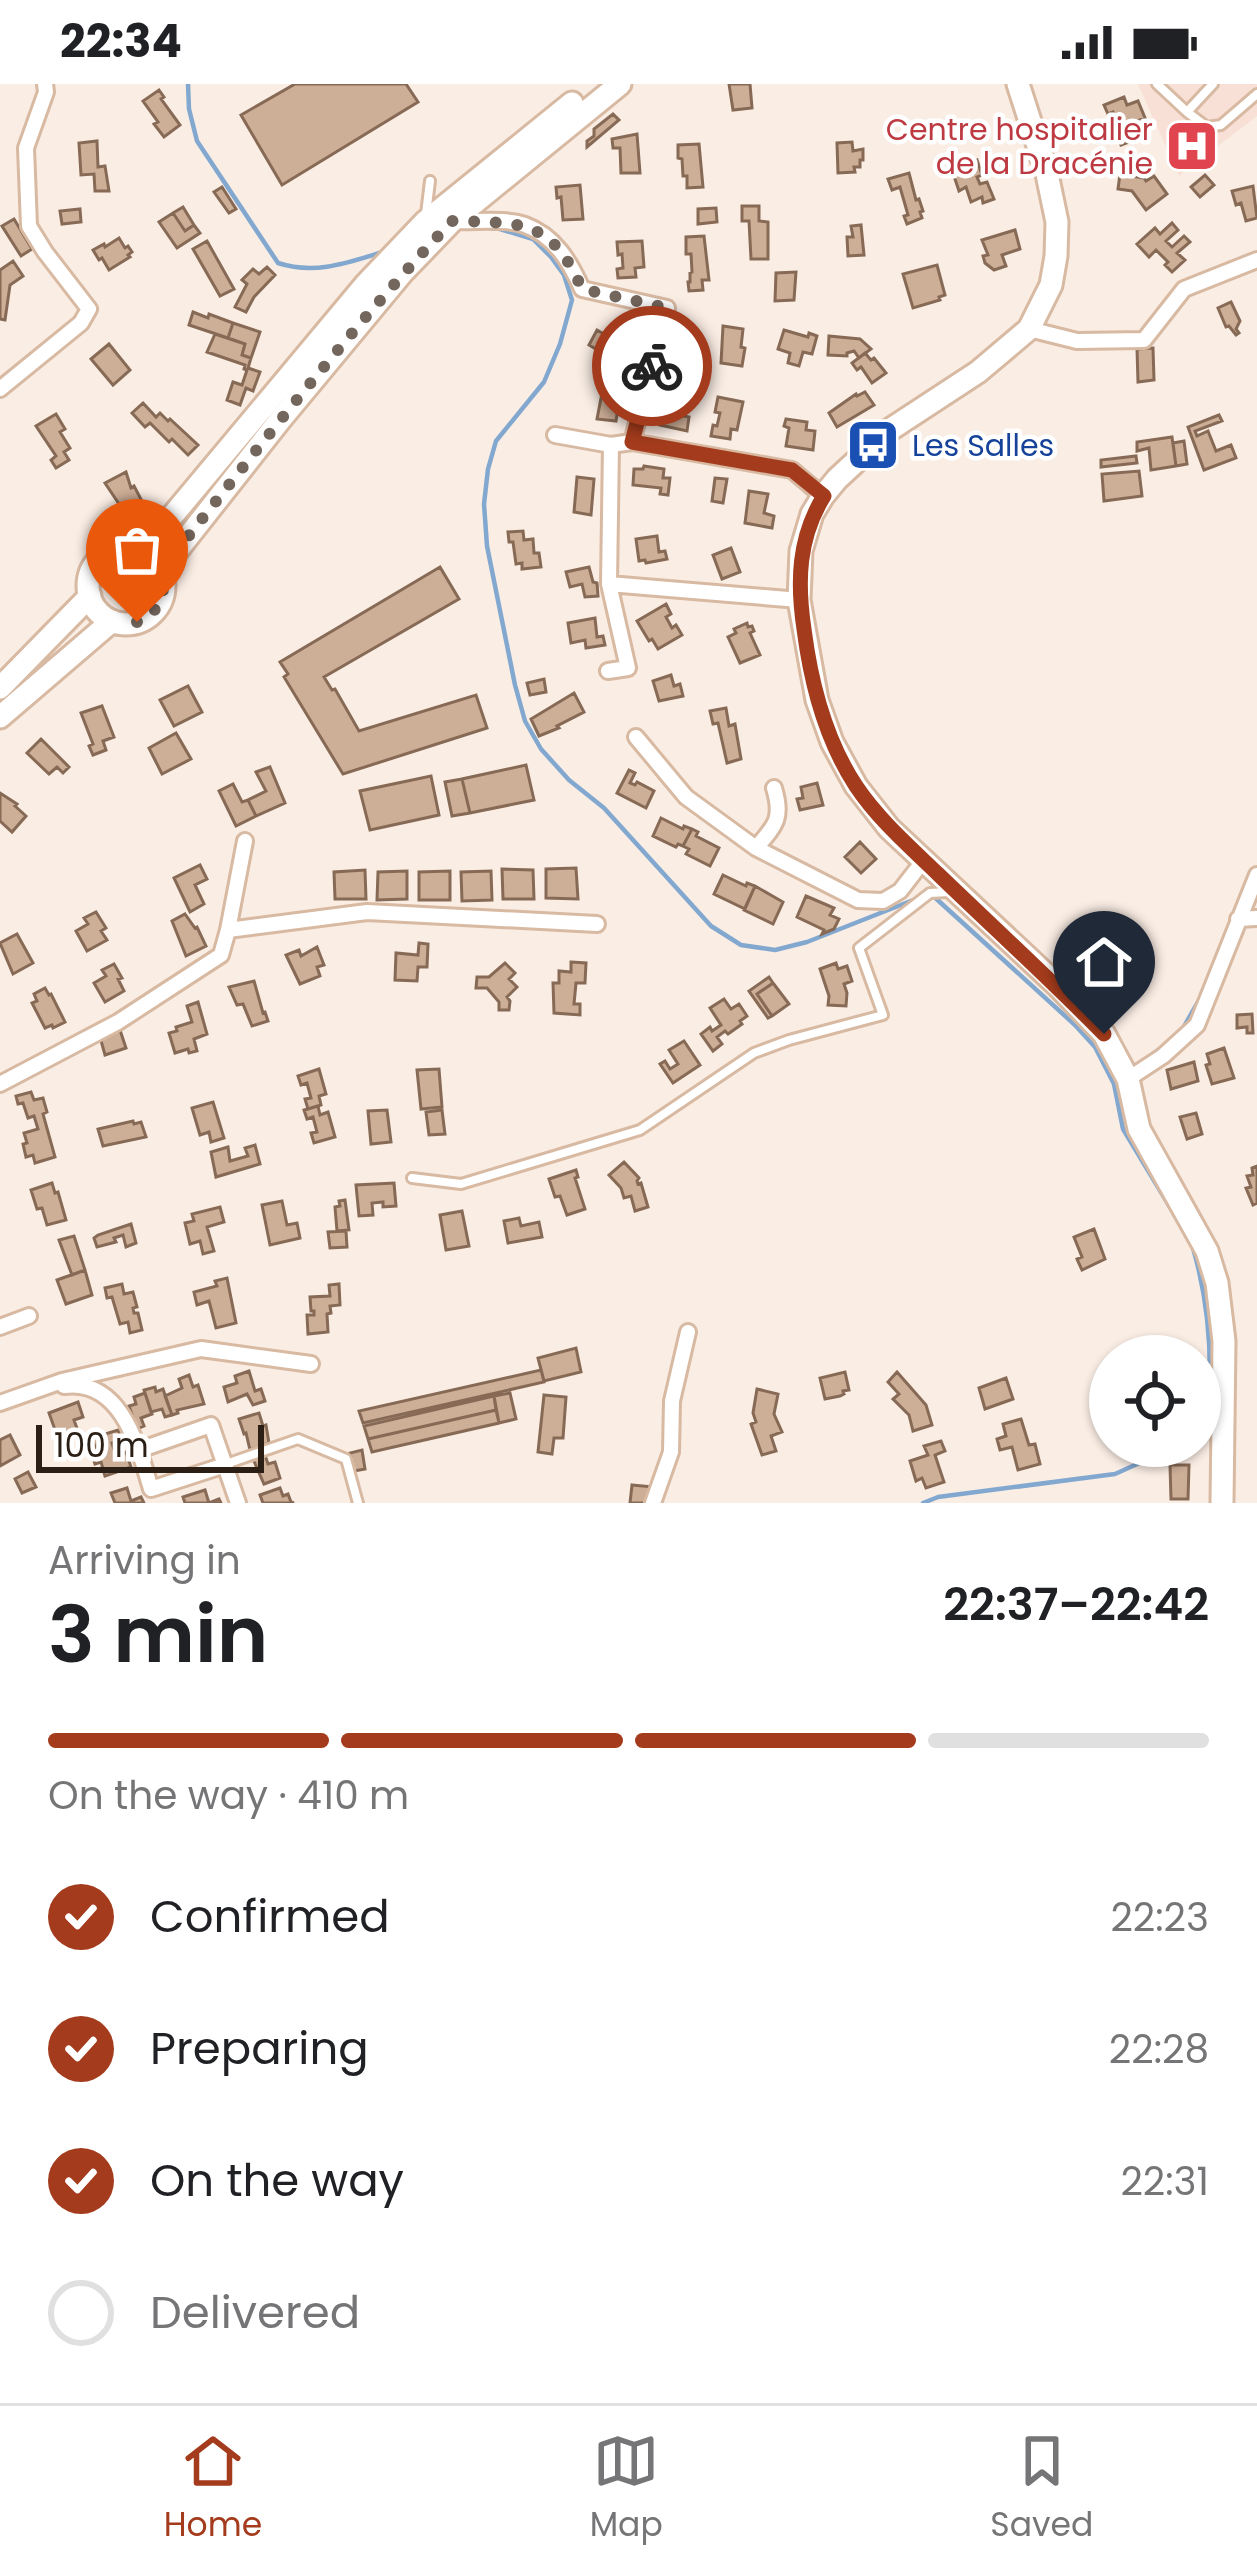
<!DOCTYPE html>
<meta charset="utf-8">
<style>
body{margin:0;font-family:Poppins,sans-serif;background:#f6f6f6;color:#202124;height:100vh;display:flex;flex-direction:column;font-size:45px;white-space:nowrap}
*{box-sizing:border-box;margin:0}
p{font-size:39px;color:#757577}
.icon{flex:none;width:66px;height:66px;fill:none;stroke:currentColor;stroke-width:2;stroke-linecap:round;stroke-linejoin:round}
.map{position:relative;height:1419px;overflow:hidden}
.drawer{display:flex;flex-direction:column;background:#fff;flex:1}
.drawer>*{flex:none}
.buttons{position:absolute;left:1089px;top:1251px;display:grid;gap:24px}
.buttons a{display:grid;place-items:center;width:132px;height:132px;border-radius:50%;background:#fff;box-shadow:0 3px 9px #0004;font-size:60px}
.scale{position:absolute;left:36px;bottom:30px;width:228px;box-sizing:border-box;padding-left:12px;border:6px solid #2a1e15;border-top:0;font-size:33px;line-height:42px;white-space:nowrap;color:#2a1e15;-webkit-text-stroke:9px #fff;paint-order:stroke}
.pin{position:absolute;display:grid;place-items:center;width:102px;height:102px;color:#fff;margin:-123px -51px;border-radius:50% 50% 50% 0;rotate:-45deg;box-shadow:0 0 12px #0007}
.pin .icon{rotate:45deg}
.courier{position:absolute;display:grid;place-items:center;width:120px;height:120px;margin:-60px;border:9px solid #a33b1c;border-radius:50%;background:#fff;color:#222;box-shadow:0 3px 15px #0007}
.overview em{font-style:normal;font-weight:600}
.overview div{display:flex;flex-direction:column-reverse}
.overview{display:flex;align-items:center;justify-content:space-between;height:204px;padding:0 48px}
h1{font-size:78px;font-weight:600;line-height:90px}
.bar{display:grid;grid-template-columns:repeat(4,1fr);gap:18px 12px;align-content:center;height:144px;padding:0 48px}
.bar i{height:15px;border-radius:9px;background:#e0e0e0}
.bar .on{background:#a33b1c}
.bar p{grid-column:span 4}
ol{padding:0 48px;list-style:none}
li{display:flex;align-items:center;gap:36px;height:132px}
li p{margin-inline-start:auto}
li .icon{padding:12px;border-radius:50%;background:#a33b1c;color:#fff;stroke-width:4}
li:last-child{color:#757577}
li i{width:66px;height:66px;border:6px solid #e0e0e0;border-radius:50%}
.status{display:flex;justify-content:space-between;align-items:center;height:84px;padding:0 60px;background:#fff;direction:ltr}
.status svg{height:33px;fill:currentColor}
.menu{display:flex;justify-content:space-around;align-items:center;height:168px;border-top:3px solid #e0e0e0;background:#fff;font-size:33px;color:#757577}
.menu a{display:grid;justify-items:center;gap:6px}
.menu .on{color:#a33b1c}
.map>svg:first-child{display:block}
.medical{fill:#f8e0d6}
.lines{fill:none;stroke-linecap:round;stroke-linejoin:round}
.stream{stroke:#82a8d0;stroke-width:4.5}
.building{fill:#cdae97;stroke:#876a55;stroke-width:3}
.lane-casing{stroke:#d8b9a2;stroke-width:14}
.street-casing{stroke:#d8b9a2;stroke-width:20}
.secondary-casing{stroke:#d8b9a2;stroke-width:27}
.lane{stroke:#fff;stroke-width:8}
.street{stroke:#fff;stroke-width:14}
.secondary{stroke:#fff;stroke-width:21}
.done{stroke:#73665d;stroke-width:12;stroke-dasharray:0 21.6}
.route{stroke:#a33b1c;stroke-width:15}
.labels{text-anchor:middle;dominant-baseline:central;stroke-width:9;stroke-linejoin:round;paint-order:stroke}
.health-label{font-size:30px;fill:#be3a42;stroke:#fff;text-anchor:end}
.transit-label{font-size:30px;fill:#164399;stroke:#fff;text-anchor:start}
</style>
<div class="status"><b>22:34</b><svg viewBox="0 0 49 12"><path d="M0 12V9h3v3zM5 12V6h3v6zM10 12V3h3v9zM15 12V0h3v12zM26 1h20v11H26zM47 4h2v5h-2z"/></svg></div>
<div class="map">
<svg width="1257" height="1419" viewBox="0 0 1257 1419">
<rect width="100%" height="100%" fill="#faede4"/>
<path class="medical" d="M1138 0H1257V32L1179 92Z"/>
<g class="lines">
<path class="stream" d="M188 0 189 25 197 57 278 179C315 191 347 179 383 168
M480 143 500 145 533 155 551 173 564 191 572 216 560 260 544 298 496 357 488 385 484 420 487 462 515 601 525 637 541 665 569 696 604 724 711 842 741 861 775 866 807 858 921 813
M931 810 1075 941 1095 963 1114 1000 1123 1045 1182 1143
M1216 876 1241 814
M1182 946 1203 909
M1135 983 1165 961
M1193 1164C1210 1222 1213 1284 1207 1343L1200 1348
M923 1419 938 1413 1115 1390 1177 1362"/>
</g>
<path class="building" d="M295 0H406L418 18 282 101 241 31Z
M729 0H750L752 24 733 26Z
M159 6 164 13 161 15 180 41 164 53 154 40 158 38 143 17Z
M1124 13 1127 21 1138 17 1145 34 1135 38 1137 45 1133 47 1137 55 1121 61 1117 52 1122 51 1113 28 1108 30 1104 21Z
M613 30 619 36 587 63V57L594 52V45Z
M637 50 640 89H621L620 64H613L612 55Z
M97 57 98 83 105 82 109 107H95L94 90 81 91 79 59Z
M852 58 853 67 863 65V76H860V83H854L855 88 838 89 837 59Z
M699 60 703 103 687 104V92H683L682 75 678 74V61Z
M977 76 982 91 977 93 980 100 987 98 994 115 983 119 982 113 971 118 966 103 959 107 952 86Z
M909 89 916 116 919 115 923 127 920 128 922 134 907 140 904 132 908 131 900 103 892 106 888 95Z
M1120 90 1144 94 1146 97 1154 92 1167 110 1146 126 1132 107 1118 105Z
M1205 91 1214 101 1200 113 1191 103Z
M580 101 583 135 563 136 561 113 557 114 556 103Z
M1253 102 1257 134 1246 137 1241 119 1236 121 1232 107Z
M222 103 236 125 229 129 214 108Z
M742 122H759V137L768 138V175H751L749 137H742Z
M183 123 194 141 185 147 173 129Z
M716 124 717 138 698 140V125Z
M80 125 81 138 62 140 60 127Z
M173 129 185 147 194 141 200 149 177 164 159 138Z
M14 135 32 165 21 172 2 142Z
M1172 139 1178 146 1166 157 1172 163 1184 152 1190 158 1177 169 1185 176 1172 188 1165 181 1168 178 1156 166 1149 173 1137 160 1155 144 1160 150Z
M861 141 864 171 848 172 847 153H853L851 142Z
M1015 146 1020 165 1002 171 1006 182 994 186 985 179 983 172 988 171 982 156Z
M704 152 709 196H702L703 206 689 207 688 198H690V189L692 188 691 170H686V153Z
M119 154 125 164 128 162 132 168 128 171 130 173 109 186 102 174 99 176 93 166 104 160 105 163Z
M207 157 234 205 220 212 193 165Z
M642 157 644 183 635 184 636 193 618 194 617 185 623 184 622 170 618 171 617 158Z
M13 177 23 192 10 201 5 236 0 235V186Z
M937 181 945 211 939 213 940 216 913 224 903 190Z
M267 183 275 191 254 213 246 228 235 223 247 200 242 196 253 185 259 190Z
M796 188 794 216 775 217 776 189Z
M1231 218 1240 237 1236 245 1239 249 1236 251 1229 242 1226 243 1218 224Z
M193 228 208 234 209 230 233 239 228 254 189 241Z
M233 239 260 248 251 274 242 271 245 260 228 254Z
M723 242 743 245 741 263 745 264 742 282 721 279Z
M597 246 614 256 616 253 639 263 630 278 622 273 619 279 589 261Z
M784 246 808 253 809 249 817 252 812 270 803 268 799 282 788 279 790 269 778 265Z
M215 250 245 260 242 271 251 274 248 284 260 288 253 307 246 304 240 321 227 316 233 298 242 301 247 286 244 285 245 281 207 268Z
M829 252 860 255 871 265 859 274 854 267 847 269V272L828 271Z
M109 260 130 286 113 301 91 275Z
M1153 264 1154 296 1138 298 1137 265Z
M865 269 871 276 874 274 886 289 872 299 861 283 857 286 852 279Z
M603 304 621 306 616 337 597 335Z
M865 308 874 321 837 343 829 329 856 310 857 312Z
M718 313 743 318 737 346 731 345 730 355 711 352 713 341 717 342 720 329 715 328Z
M143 319 156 333 160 329 168 337 170 335 198 361 188 371 172 355 169 358 150 339 145 343 132 329Z
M665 322 674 324 673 330 689 333 687 347 660 341Z
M56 330 65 345 60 348 70 364 64 368 69 376 56 384 51 376 56 372 36 342Z
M1219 331 1222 337 1195 347 1197 352 1208 347 1216 367 1231 361 1236 374 1204 386 1188 343Z
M786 335 807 338 806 346 815 347 813 366 786 362 789 344 784 342Z
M1172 353 1176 382 1151 386 1149 364 1137 367V358Z
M1184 357 1187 380 1176 382 1173 359Z
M1136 372 1137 379 1101 383V376Z
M644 382 664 385 663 394H670L668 411 660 410 661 404 633 401 634 385H643Z
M1139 387 1142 412 1104 417 1102 390Z
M126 388 131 404 134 402 144 421 123 432 119 424 121 423 105 399Z
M577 393 594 395 591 431 574 428Z
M715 394 727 395 723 419 712 417Z
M749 407 768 410 764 429 774 432 772 444 745 439Z
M523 447 524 456 533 455 534 469H539L541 483 522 485V479L516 480 513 458H509L508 448Z
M657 452 659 468 665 467 667 475 646 479 645 476 639 477 636 455Z
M731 464 740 488 722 495 713 471Z
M440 483 459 515 324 593 332 606 335 605 359 647 476 611 487 644 343 690 284 593 288 590 280 578Z
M589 483 593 498 597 499 598 512 585 513 582 500 570 503 566 488Z
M666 520 671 530 666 533 672 544 676 541 682 551 658 565 652 555 649 557 637 537Z
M595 534 597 553 603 552 605 561 586 564 585 556 571 559 568 539Z
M747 539 748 543 752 542 754 547 750 549 760 571 740 579 728 553 736 549 734 545Z
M671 591 674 602 680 600 683 612 659 617 653 597Z
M544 595 546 608 530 611 527 599Z
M188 602 202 628 174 642 160 616Z
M574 609 584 628 557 642 559 644 539 652 531 635Z
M102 622 114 653 103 657 106 666 93 671 89 662 93 660 81 629Z
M726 624 729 642 735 640 741 675 727 679 718 639 713 640 710 627Z
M176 649 191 675 162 690 149 664Z
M41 655 69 683 63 689 57 683 49 690 27 669Z
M526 681 534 716 470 729 462 695Z
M270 683 285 719 256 732 248 716 266 707 256 688Z
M629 686 635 689 630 699 635 701 637 698 654 707 646 724 617 709Z
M431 692 439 731 370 746 360 707Z
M462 695 470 729 452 732 445 698Z
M817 699 823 721 800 726 797 715 803 714 801 703Z
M233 700 242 718 248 716 256 732 236 742 219 707Z
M0 709 17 720 15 722 26 732 12 748 0 737Z
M661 734 683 745 684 742 692 745 683 762 678 760 676 763 653 752Z
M692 745 698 748 696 752 719 764 710 782 686 770 689 765 683 762Z
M860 758 876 775 861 789 845 773Z
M200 781 207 795 195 801 204 820 190 828 174 794Z
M576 784 578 815 546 814V785Z
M502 785 533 786 534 815H503Z
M365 786 366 815H335L334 788Z
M407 787V815L377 816 378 788Z
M450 787V816H419V788Z
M491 787 492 816 462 817 461 788Z
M723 791 746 802 747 799 755 802 745 825 714 810Z
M755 802 783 818 773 840 744 826Z
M806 812 834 824 830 831 839 835 834 845 822 850 824 846 797 833Z
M96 828 106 844 101 847 107 856 87 867 76 847 88 840 84 834Z
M185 830 195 844 197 843 206 862 186 872 172 837Z
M17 850 33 879 13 890 0 859Z
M419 859 428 860 427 883H418L417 897 395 896 396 869 418 871Z
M317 863 324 881 317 883 320 892 300 900 286 871 299 866 301 872Z
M571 878 586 879 585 899H576L574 920H580V931L554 929 553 899H559V887L571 888Z
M505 879 515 889 509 895 517 903 507 913 510 917 509 926H499V918L487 904H476L477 893H489Z
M836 879 838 885 847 882 852 897 844 900 847 909 846 922 828 921 829 912 820 885Z
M114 880 122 894 118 895 124 907 105 918 94 899 106 892 102 886Z
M769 893 773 899 757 910 772 932 768 934 749 907Z
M254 897 263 929 265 928 268 937 252 942 243 920 237 921 229 903Z
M773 899 789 920 772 932 757 910Z
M45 904 49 911 51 910 65 938 53 944 52 941 45 944 32 919 37 917 34 910Z
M724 915 731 925 739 920 747 932 740 937 742 940 728 950 725 947 717 953 722 960 713 967 701 950 710 943 712 947 721 941 710 924Z
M198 918 207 950 194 955 197 967 189 969 188 965 175 969 169 949 177 947 176 943 192 938 187 922Z
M1252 930 1253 949H1247V943L1237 944V931Z
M120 946 126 964 105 971 100 953Z
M684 957 700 981 673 999 660 980 665 977 670 985 678 980 669 966Z
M1224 964 1234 994 1212 1000 1206 981 1210 980 1207 970Z
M1194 978 1198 997 1171 1005 1167 986Z
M319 985 326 1010 319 1012 321 1021 308 1025 305 1015 311 1014 307 999 301 1001 298 992Z
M439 985 442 1023 421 1025 417 986Z
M31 1008 34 1016 43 1014 47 1028 43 1030 55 1073 35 1079 33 1071 26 1073 23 1060 27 1059 24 1049 38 1045 34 1032 28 1034 23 1019 18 1020 16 1012Z
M213 1018 224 1054 211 1058 209 1048 200 1051 192 1024Z
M318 1022 320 1031 328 1028 335 1053 314 1059 311 1049 317 1048 313 1033 307 1035 304 1026Z
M387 1026 391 1058 371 1060 368 1027Z
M442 1026 445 1050 429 1051 426 1028Z
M1196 1029 1202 1050 1187 1055 1180 1033Z
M133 1037 134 1040 141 1038 146 1053 103 1062 98 1045Z
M255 1061 260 1080 216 1093 211 1068 228 1063 230 1077 248 1072 245 1064Z
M624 1078 639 1094 637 1097 638 1100 641 1099 648 1123 635 1127 631 1112 624 1114 621 1104 609 1091Z
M1257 1082V1119L1253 1121 1246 1104 1251 1103 1247 1092 1253 1091 1252 1084Z
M576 1086 578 1093 575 1094 585 1125 567 1131 560 1112 555 1113 549 1095Z
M52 1099 55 1109 58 1108 66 1136 47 1141 42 1124 37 1125 31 1106Z
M394 1099 396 1122 383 1123V1118L372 1119 373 1131 359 1132 356 1101Z
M345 1116 349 1146 337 1147 335 1123 340 1122 339 1117Z
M282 1117 287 1141 297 1139 300 1154 270 1161 262 1121Z
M220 1123 224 1138 207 1143 214 1167 203 1170 200 1157 190 1160 185 1139 194 1137 192 1130Z
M462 1127 469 1162 446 1166 440 1131Z
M519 1134 521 1142 539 1138 542 1153 508 1159 504 1137Z
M131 1140 136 1159 126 1163 123 1151 114 1154 116 1158 97 1163 94 1154 98 1151Z
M1094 1145 1105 1175 1082 1186 1077 1175 1082 1173 1074 1153Z
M346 1147 347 1163 330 1164 328 1148Z
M74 1152 85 1186 72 1191 59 1156Z
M85 1186 92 1211 66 1220 57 1196Z
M227 1194 236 1239 216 1244 209 1217 197 1221 194 1208 217 1202 215 1197Z
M122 1200 124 1210 133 1208 137 1223 133 1224 134 1229H138L142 1246 130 1249 128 1238 120 1240 112 1213 107 1214 105 1204Z
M339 1200 340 1221 330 1222 331 1229 327 1230 328 1248 308 1250 307 1231H314V1227H311L310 1213 330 1212 329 1201Z
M576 1264 581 1288 544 1297 538 1274Z
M541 1286 544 1298 363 1339 359 1327Z
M249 1287 255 1307 261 1305 265 1317 253 1321 247 1310 228 1318 224 1303 237 1299 235 1292Z
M845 1288 849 1306 843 1307 844 1310 840 1312 825 1315 820 1294Z
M897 1288 926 1321 932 1341 913 1347 909 1331 893 1315 899 1310 888 1298Z
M189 1291 193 1303 198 1301 204 1320 177 1326 178 1329 172 1331 165 1312 182 1304 179 1295Z
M1006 1294 1013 1315 985 1325 979 1304Z
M155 1303 156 1308 163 1305 172 1331 165 1333 162 1325 151 1328 144 1306Z
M757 1305 778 1310 774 1330 782 1348 771 1352 776 1367 762 1371 751 1340 756 1338 753 1329Z
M145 1309 152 1330 141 1334 144 1342 137 1345 129 1322 136 1320 134 1313Z
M510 1309 516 1335 499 1339 494 1312Z
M544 1311 566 1313 563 1354H554L552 1370 538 1368Z
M494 1312 496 1326 368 1355 364 1342Z
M78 1318 83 1333 74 1336 79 1350 59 1357 49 1329Z
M496 1326 499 1339 372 1368 368 1355Z
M259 1329 263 1342 266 1341 269 1359 250 1366 246 1349 244 1350 239 1335Z
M1021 1335 1029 1361 1035 1360 1040 1380 1018 1386 1012 1363 1000 1366 997 1355 1006 1352 1003 1340Z
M118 1346 122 1356 112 1359 116 1372 126 1368 131 1383 105 1392 101 1378 95 1380 90 1364 95 1363 92 1354Z
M10 1351 20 1371 0 1382V1356Z
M941 1357 945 1367 935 1371 944 1398 926 1404 922 1394 916 1397 910 1377 928 1371 924 1362Z
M362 1366 365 1385 354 1387 350 1369Z
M265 1371 268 1380 275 1378 280 1394 264 1400 253 1375Z
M1170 1381H1189L1188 1415H1171Z
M28 1388 36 1403 22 1409 15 1395Z
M632 1401 654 1403 649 1419H630Z
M127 1404 131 1417 141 1413 144 1419H115L111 1409Z
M280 1404 283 1412 288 1410 291 1418 294 1419H263L260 1411Z
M205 1406 209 1419 219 1415 221 1419H185L183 1413Z"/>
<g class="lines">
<g class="lane-casing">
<path id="lane" d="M1157 0 1187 28 1207 43 1221 41 1257 10
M1187 28 1213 0
M426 130 430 97
M412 1094 461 1100 640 1046 754 969 789 956 883 931 859 864 930 809 948 808
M226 1380 298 1355 346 1375 358 1419"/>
</g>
<g class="street-casing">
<path id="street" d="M455 137C476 138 506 134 525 141 555 152 570 178 582 205L667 224 632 358
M1029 245 1077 257 1144 256 1184 205 1257 176
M0 305 81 239 89 225 45 168 29 142 26 64 46 8 45 0
M555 351 611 361
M799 516 609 500 611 361 632 358 792 386 823 412
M608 587 628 584 609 500
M636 653 686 713 756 764 858 816 883 817 900 807 924 776
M756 764C776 741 783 734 774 704
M1238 835 1257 834
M228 846 367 828 597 840
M1128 995 1163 972 1197 941 1257 791
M0 1000 118 938 221 871 228 846 245 757
M0 1243 29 1232
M64 1302C121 1294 138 1362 151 1405L225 1381
M0 1319 62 1297 201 1265 311 1280
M139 1366 211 1341 238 1419
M653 1419 671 1368 672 1317 688 1248"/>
</g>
<g class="secondary-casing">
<path id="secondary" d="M1018 0 1047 90 1057 138 1056 172 1051 201 1029 245 978 288 891 345 837 395 823 412 812 430 801 467 799 516 817 616 832 658 856 702 889 744 1058 902 1104 950 1128 995 1139 1045 1207 1167 1217 1199 1224 1257 1222 1419
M88 502a38 38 0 1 1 76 0a38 38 0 1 1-76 0Z
M143 467 366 200 425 138 572 19
M161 487 280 336 402 189 452 137 620 0
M0 604 90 512
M0 633 112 537"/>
</g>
<use href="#lane" class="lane"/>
<use href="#street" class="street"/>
<use href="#secondary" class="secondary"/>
</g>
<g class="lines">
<path class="done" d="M137 538C160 528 167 511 161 487 255 368 348 247 452 137 521 139 551 134 582 205L668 224 652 282"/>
<path class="route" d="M652 282 632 358 792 386 824 412C798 454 797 498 804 545 811 600 825 655 856 702 878 735 909 762 938 790 993 843 1050 895 1104 950"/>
</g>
<defs>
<g id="hospital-square" transform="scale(2.7)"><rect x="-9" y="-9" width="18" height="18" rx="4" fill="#e0444e" stroke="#fff"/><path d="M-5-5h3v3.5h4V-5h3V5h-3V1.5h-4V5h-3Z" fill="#fff"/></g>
<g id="bus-square" transform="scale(2.7)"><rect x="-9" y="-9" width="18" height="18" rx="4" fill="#1a4fb4" stroke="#fff"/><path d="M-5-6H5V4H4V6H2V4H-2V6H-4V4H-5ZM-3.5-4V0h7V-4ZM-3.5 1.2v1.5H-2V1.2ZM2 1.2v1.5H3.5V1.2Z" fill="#fff"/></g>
</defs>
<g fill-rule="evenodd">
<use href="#hospital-square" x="1192" y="62"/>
<use href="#bus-square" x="873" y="361"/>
</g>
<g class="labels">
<g class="health-label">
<text x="1153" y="45">Centre hospitalier<tspan x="1153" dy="34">de la Dracénie</tspan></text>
</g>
<g class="transit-label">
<text x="912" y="361">Les Salles</text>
</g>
</g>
</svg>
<div class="buttons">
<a><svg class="icon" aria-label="locate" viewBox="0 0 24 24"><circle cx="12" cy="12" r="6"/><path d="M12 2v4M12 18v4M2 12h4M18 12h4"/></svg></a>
</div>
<div class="scale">100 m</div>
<div class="pin" style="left:137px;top:538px;background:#ea580c"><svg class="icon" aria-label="bag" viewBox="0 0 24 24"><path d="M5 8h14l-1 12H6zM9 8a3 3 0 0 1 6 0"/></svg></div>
<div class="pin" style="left:1104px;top:950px;background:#1f2937"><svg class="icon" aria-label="home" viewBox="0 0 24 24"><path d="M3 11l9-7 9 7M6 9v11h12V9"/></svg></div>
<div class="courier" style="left:652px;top:282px"><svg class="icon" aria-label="bike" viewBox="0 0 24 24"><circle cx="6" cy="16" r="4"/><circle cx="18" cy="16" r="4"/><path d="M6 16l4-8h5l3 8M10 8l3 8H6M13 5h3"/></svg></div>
</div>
<section class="drawer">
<div class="overview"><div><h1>3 min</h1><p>Arriving in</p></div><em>22:37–22:42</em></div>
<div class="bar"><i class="on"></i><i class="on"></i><i class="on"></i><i></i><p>On the way · 410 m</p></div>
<ol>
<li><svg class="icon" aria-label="check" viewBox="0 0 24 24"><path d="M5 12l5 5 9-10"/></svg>Confirmed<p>22:23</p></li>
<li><svg class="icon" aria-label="check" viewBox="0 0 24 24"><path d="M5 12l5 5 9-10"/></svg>Preparing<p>22:28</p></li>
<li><svg class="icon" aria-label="check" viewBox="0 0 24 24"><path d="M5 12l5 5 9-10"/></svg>On the way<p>22:31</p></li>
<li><i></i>Delivered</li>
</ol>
</section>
<nav class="menu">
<a class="on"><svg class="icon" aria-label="home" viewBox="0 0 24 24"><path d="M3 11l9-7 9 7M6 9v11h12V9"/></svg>Home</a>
<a><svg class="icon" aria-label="map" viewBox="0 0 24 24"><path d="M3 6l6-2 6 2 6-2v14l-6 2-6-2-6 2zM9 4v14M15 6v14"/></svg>Map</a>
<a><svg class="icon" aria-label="saved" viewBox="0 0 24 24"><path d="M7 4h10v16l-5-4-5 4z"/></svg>Saved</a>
</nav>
